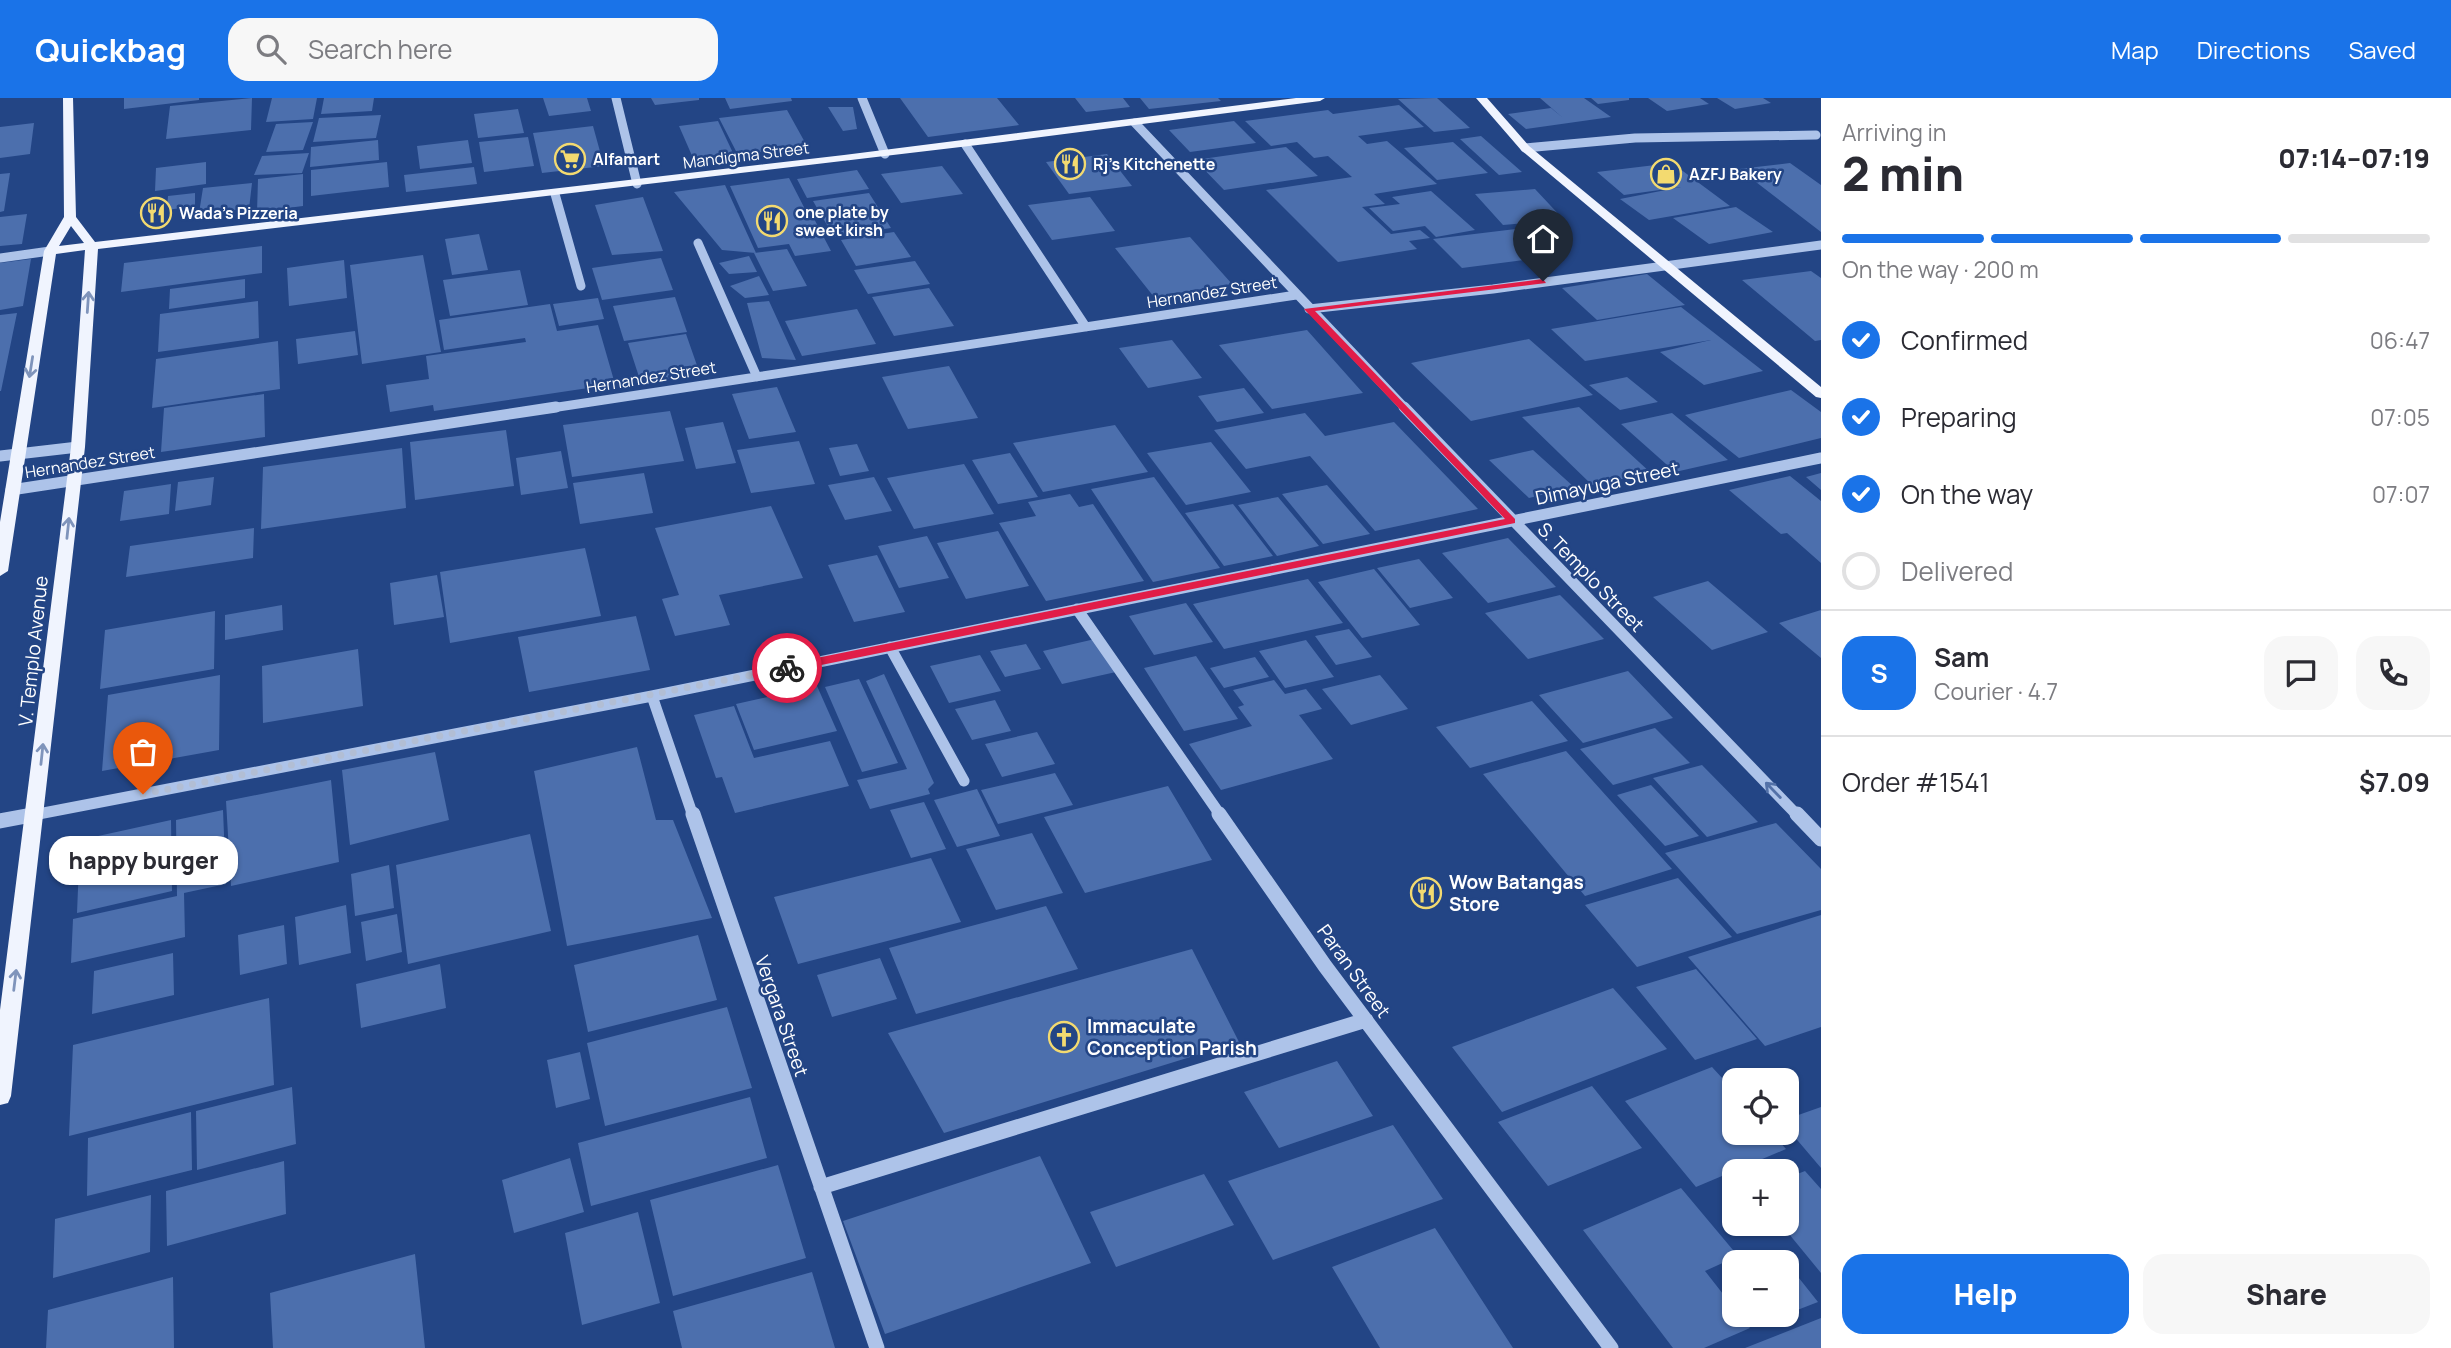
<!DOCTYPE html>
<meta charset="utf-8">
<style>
body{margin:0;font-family:Manrope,sans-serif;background:#f7f7f7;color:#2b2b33;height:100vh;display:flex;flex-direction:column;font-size:26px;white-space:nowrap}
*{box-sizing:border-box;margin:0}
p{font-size:23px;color:#7c7c81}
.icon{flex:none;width:38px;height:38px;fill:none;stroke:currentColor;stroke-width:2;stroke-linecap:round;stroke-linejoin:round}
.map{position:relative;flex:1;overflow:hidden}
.panel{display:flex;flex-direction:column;background:#fff;width:630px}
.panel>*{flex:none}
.tools{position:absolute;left:1722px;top:970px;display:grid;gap:14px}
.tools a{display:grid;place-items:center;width:77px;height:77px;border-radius:14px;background:#fff;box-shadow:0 2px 5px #0004;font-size:35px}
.pin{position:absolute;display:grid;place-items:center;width:60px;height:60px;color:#fff;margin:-72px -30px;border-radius:50% 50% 50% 0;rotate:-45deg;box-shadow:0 0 7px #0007}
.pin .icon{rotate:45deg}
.courier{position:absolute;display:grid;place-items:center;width:70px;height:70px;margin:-35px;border:5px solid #e11d48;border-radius:50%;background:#fff;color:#222;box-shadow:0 2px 9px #0007}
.bubble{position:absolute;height:49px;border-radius:21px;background:#fff;box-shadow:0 2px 5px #0004;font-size:23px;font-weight:800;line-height:49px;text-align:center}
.head em{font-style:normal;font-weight:800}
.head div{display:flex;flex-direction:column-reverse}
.head{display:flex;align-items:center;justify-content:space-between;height:119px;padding:0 21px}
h1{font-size:46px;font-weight:800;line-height:52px}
.bar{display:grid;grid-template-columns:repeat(4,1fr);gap:10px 7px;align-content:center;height:84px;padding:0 21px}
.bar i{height:9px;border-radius:5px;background:#e1e1e2}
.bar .selected{background:#1a73e8}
.bar p{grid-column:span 4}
.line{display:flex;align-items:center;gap:18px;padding:0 21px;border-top:2px solid #e1e1e2}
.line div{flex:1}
.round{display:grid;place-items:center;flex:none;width:74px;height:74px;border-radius:21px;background:#f7f7f7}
ol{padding:0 21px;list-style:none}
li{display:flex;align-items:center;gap:21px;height:77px}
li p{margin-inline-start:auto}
li .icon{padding:7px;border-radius:50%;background:#1a73e8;color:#fff;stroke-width:4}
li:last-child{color:#7c7c81}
li i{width:38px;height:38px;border:4px solid #e1e1e2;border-radius:50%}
.button{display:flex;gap:14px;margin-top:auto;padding:14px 21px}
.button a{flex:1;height:80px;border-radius:21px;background:#1a73e8;color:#fff;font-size:28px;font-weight:800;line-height:80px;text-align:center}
.button a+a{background:#f7f7f7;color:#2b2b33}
header{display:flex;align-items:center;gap:42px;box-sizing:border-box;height:98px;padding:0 35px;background:#1a73e8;color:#fff}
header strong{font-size:33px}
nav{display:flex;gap:38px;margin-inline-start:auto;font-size:24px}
.search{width:490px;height:63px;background:#f7f7f7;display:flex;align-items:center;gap:18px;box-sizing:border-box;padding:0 24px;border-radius:21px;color:#7c7c81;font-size:26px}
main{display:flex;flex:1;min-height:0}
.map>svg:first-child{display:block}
.building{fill:#4c6fad}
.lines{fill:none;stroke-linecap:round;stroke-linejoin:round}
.minor-far2{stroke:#adc3e9;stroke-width:9}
.minor-far1{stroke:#adc3e9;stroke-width:11}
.minor{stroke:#adc3e9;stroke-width:15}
.major{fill:#f0f4fe;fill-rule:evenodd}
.oneway{stroke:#7f94bb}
.oneway2{stroke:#5371a8}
.route{fill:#e11d48}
.done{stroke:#b2bed4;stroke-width:7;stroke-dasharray:0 12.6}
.labels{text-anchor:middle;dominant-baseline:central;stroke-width:5;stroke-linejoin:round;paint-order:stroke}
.far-street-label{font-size:16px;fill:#fff;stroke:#234585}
.far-poi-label{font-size:16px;font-weight:bold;fill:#fff;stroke:#234585;text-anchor:start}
.street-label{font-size:19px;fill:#fff;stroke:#234585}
.poi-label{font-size:19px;font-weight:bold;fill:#fff;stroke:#234585;text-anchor:start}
</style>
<header>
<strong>Quickbag</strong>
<div class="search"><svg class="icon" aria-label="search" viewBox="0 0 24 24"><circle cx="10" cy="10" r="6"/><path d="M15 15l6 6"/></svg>Search here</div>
<nav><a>Map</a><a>Directions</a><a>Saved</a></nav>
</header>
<main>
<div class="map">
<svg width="1821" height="1250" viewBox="0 0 1821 1250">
<rect width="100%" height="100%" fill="#234585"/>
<path class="building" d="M124 0H199V2L124 11Z
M252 0 251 32 166 41 170 8Z
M272 0H317L313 21 266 24Z
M324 0H374L372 13 321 16Z
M543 0H587L591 13 549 18Z
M651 0H699V2L655 7Z
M725 0H791L792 3 730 11Z
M900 0H997L1019 27 928 39Z
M1075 0H1123L1130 9 1086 14Z
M1140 0H1218L1221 3 1149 11Z
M1437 0 1470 30 1434 34 1398 1Z
M1540 0H1584L1611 19 1526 31 1508 16 1551 10 1563 20Z
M1591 0H1629V2L1598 6Z
M1648 0H1700L1709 6 1667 13Z
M1717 0H1763L1771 5 1735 11Z
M1399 7 1424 29 1358 38 1367 46 1387 43 1437 86 1374 96 1385 106 1362 109 1391 136 1420 132 1430 140 1409 143 1417 151 1338 164 1266 92 1352 79 1328 58 1314 60 1297 44 1271 48 1245 23 1328 12 1333 16Z
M828 9H853L857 31 843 33Z
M518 11 524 35 478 40 474 16Z
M787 12 807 48 738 57 719 20Z
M381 17 376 40 313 44 319 20Z
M718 23 733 55 693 60 679 28Z
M1234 23 1256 45 1190 54 1169 32Z
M313 24 303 52 266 54 276 26Z
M34 25 30 56 0 60V29Z
M593 28 604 68 542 75 533 35Z
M1481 38 1522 74 1499 77 1460 41Z
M528 39 534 68 484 74 479 44Z
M378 42 379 62 310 69 311 49Z
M468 42 472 65 420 71 417 48Z
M1453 44 1488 75 1437 82 1404 50Z
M1286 49 1318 78 1224 92 1195 62Z
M309 55 302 75 254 77 262 58Z
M1107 56 1132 88 1069 96 1046 64Z
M206 64V86L155 93 156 70Z
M387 64 389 89 311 98V72Z
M1672 65 1730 108 1649 122 1620 101 1681 89 1624 97 1597 74Z
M1790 65 1821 87V134L1739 71Z
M942 68 963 96 901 105 881 76Z
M474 69 477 86 406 94 404 77Z
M857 72 869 91 807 100 797 81Z
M10 75 4 113 0 114V76Z
M303 76V108L257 114 258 81Z
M789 80 807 115H811L831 153 795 158 789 146 758 150 730 88Z
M252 85 249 111 199 115 203 90Z
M725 87 756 155 722 152 674 94Z
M1535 91 1564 122 1503 127 1475 96Z
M1431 93 1475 132 1436 139 1425 128 1393 133 1369 110 1400 106 1392 99Z
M195 95V108L167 112 168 98Z
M869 95 891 130 834 139 813 103Z
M643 99 663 153 612 157 595 107Z
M1090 99 1115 133 1052 142 1028 107Z
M1736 109 1773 134 1709 146 1673 120Z
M27 116 22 146 0 148V119Z
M1532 129 1562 157 1462 170 1433 141Z
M894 134 911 159 856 168 841 142Z
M479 136 488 172 452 177 445 141Z
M1190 139 1232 186 1154 199 1115 150Z
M262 148V175L121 194 124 165Z
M787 151 807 188 773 193 754 155Z
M423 157 441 254 362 266 350 167Z
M749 158 757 174 729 176 719 165Z
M661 160 673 192 602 202 592 170Z
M31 161 23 208 0 212V165Z
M344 162 347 200 289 208 287 170Z
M915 163 930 186 868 196 854 172Z
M520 172 528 207 450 218 443 182Z
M1811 173 1821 180V242L1815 243 1742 182Z
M1647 176 1685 207 1597 222 1562 190Z
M759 178 769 197 745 200 730 188Z
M245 181V200L169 211 170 191Z
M929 190 954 228 894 238 872 199Z
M675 199 687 234 624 243 613 208Z
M598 200 604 221 559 228 553 206Z
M258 203 259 240 158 254 160 216Z
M769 203 796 262 762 260 747 205Z
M550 206 557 233 598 227 615 286 434 313 433 307 390 314 386 287 429 281 426 258 526 244 525 240 444 252 439 222Z
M1681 209 1763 273 1704 287 1660 254 1711 242 1585 263 1551 231Z
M857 211 876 246 802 258 785 223Z
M17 215 1 293H0V217Z
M1307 232 1363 295 1272 311 1219 247Z
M355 233 358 257 298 266 296 241Z
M686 236 700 276 641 285 628 245Z
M1529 241 1593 297 1471 323 1411 265Z
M1172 242 1202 280 1148 290 1119 250Z
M278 243 280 291 152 310 156 261Z
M949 268 978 320 908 331 882 279Z
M1627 279 1658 304 1620 312 1589 287Z
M777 289 796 334 749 341 732 296Z
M1244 290 1264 315 1217 324 1198 298Z
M1791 292 1821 314V340L1739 360 1685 317Z
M264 296 265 339 161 354 164 310Z
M1579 309 1651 375 1592 387 1522 319Z
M670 313 684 363 572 379 563 327Z
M1305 315 1325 338 1394 324 1478 411 1375 433 1310 358 1246 371 1214 332Z
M1672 315 1728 362 1675 374 1621 326Z
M723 324 736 365 696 371 685 330Z
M1115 327 1148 374 1043 394 1013 345Z
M506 332 514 388 415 402 410 344Z
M799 343 815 386 751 395 737 352Z
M1211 344 1251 394 1186 407 1147 355Z
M857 346 869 373 840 378 829 350Z
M402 350 406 410 261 431 263 369Z
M1533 352 1574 389 1529 400 1489 362Z
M561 353 568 390 521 397 516 360Z
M1010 355 1038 399 998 406 972 362Z
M964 366 994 416 914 431 887 380Z
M644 375 653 415 580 426 573 385Z
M1821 375V392L1806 379Z
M1790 378 1821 403V465L1787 435 1781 436 1729 392Z
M214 379 211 407 175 413 178 384Z
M874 379 892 413 845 422 828 387Z
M1154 379 1220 470 1153 484 1091 391Z
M171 386 169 416 120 423 124 393Z
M1327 387 1370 436 1323 446 1282 396Z
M1070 396 1079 409 1093 406 1144 483 1046 503 999 425 1036 418 1028 404Z
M1278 399 1319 448 1277 458 1238 407Z
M1233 406 1273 458 1224 468 1185 415Z
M771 408 803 480 719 497 730 527 675 538 662 501 679 497 655 430Z
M254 430 253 460 126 479 130 448Z
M998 433 1029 488 966 501 937 445Z
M927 438 949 480 899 490 878 448Z
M1508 440 1556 489 1488 505 1442 455Z
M585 450 601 518 450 545 440 474Z
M877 457 905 514 854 524 828 467Z
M1419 461 1453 500 1410 510 1377 470Z
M1374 471 1420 527 1362 540 1318 484Z
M437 477 444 519 394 527 390 485Z
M1308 481 1343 525 1224 551 1193 506Z
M1708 483 1768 534 1712 552 1653 499Z
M1560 497 1604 541 1528 561 1485 515Z
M1186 505 1213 544 1154 557 1129 518Z
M282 507 283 532 225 542V517Z
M1821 512V560L1779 525Z
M215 513 214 571 100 591 105 532Z
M636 518 650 572 529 594 518 539Z
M1349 531 1372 559 1336 567 1315 538Z
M1095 541 1116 574 1062 586 1043 553Z
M1306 542 1334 579 1285 590 1259 553Z
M1026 546 1041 571 1005 579 990 553Z
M358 551 363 608 263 625 262 568Z
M980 557 1001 593 949 605 930 568Z
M1196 558 1238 621 1184 633 1144 570Z
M1255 559 1269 579 1224 590 1210 570Z
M1628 573 1673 620 1583 645 1539 597Z
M884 576 934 685 928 691 930 696 870 711 857 682 907 671 866 583Z
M220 577 219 652 102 673 108 597Z
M1380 577 1408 611 1351 627 1322 591Z
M859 581 898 665 862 674 825 589Z
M1274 582 1285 596 1306 591 1322 611 1299 617 1333 661 1221 692 1189 646 1252 628 1238 609 1244 607 1233 592Z
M817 588 837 633 754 652 736 606Z
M995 602 1011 633 972 642 955 611Z
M1532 603 1568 643 1470 670 1436 629Z
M734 608 754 660 830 643 849 688 735 715 722 679 716 680 694 617Z
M1655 630 1690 665 1613 687 1580 651Z
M1037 634 1055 666 1002 679 985 646Z
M637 649 656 722H673L712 820 567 848 534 673Z
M1566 653 1672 771 1585 798 1483 676Z
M435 654 449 722 350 747 342 672Z
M1702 667 1758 724 1707 739 1653 680Z
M1055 675 1073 707 998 726 981 692Z
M331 682 339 764 231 788 226 703Z
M1651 687 1699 738 1665 748 1617 697Z
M1168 688 1212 762 1085 795 1044 719Z
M977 691 1000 738 957 749 934 702Z
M924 704 946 751 911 760 890 712Z
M223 712 226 786 184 795 185 839 71 865 73 821 177 798 176 722Z
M171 722 172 793 77 815 80 742Z
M1776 725 1821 771V812L1737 836 1665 755Z
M1032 735 1063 795 996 812 966 751Z
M530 736 551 833 408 866 396 767Z
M931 760 961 824 798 866 774 799Z
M389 767 394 810 355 818 351 776Z
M1678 780 1732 839 1637 869 1585 807Z
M346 807 351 855 299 867 295 819Z
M1046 808 1078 871 916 916 889 850Z
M397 816 402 854 366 863 361 824Z
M1821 817V929L1765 948 1688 859Z
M284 827 287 866 240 877 238 837Z
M698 837 717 902 588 934 574 867Z
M1192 851 1239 944 944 1035 888 935Z
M173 855 174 897 92 916 94 873Z
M880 860 897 901 832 919 817 877Z
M440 866 446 910 361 930 356 886Z
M1696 871 1757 941 1695 962 1636 889Z
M1613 890 1667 951 1502 1014 1452 949Z
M269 900 274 987 69 1038 73 947Z
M727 909 752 990 605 1028 587 945Z
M580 954 590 1001 556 1010 547 962Z
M1337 963 1373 1018 1279 1050 1244 994Z
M1712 969 1734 993V1034H1771L1786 1051 1696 1089 1625 1003Z
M1592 988 1642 1050 1548 1088 1498 1024Z
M292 989 296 1046 197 1072 196 1013Z
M750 999 767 1060 591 1108 578 1045Z
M1821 1009V1070L1787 1030V1021Z
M191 1014 192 1072 87 1098 88 1040Z
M1393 1027 1443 1101 1273 1162 1228 1083Z
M1040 1058 1091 1165 885 1236 843 1123Z
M570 1060 584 1114 514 1135 502 1082Z
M284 1063 286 1116 167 1148 166 1093Z
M778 1067 806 1160 673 1198 650 1102Z
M1805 1073 1821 1091V1175L1780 1125H1787V1080Z
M1204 1076 1234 1127 1116 1169 1090 1114Z
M1681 1090 1738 1158 1705 1173 1734 1210V1216H1739L1750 1230 1704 1250H1673L1583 1132Z
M151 1097 150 1154 53 1180 55 1121Z
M638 1114 660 1205 582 1227 565 1135Z
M1435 1130 1513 1250H1380L1332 1169Z
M415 1156 425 1250H273L270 1195Z
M1787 1165 1818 1204 1787 1216Z
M812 1174 835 1250H682L673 1213Z
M173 1179 174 1250H46L48 1212Z
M1753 1216H1787L1761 1227Z
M1821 1220V1250H1745Z"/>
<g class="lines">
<path class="minor-far2" d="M616 0 637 86
M862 0 885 56
M1135 25 1406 311
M965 46 1086 229
M1525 50 1635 40 1816 37
M555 96 581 188
M698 145 757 279
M0 160 50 153
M1309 211 1493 191 1821 147
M545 311 1296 197"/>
<path class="minor-far1" d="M1404 309 1798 718
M0 358 78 349
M11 392 556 309
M1077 511 1221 718
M890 549 964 683
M652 598 693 718
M28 718 652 598 1821 360"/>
<path class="minor" d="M693 716 877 1250
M1219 716 1325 868 1611 1250
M1797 716 1821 741
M0 723 37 716
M821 1089 1366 922"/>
<path class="major" d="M63 0H73L76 119 95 144 844 57 1296 0H1325L1320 3 1003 44 98 151 85 349 11 998 8 1005 0 1007V912L71 349 85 152 56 156 8 473 0 478V424L44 153 64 119ZM71 128 84 145 59 148Z
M1476 0H1487L1529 48 1821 289V300L1816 299 1521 52Z"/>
</g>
<defs><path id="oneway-shaft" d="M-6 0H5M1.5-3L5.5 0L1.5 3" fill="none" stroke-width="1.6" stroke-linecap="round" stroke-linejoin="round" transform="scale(1.75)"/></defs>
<g class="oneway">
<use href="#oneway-shaft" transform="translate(88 204) rotate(-86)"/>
<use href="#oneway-shaft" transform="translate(31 269) rotate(99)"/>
<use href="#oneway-shaft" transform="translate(68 430) rotate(-84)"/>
<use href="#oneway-shaft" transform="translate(42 656) rotate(-84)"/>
<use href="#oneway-shaft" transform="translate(15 882) rotate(-83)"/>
</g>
<use class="oneway2" href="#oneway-shaft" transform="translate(1773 692) rotate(-134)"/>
<path class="route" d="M1543 181 1546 185 1315 213 1515 421V425L787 574 781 570 787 566 1505 421 1304 211Z"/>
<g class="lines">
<path class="done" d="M143 696 787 570"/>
</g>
<defs>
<g id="supermarket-ring" transform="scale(1.575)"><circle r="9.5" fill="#234585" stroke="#f3da70" stroke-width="1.5"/><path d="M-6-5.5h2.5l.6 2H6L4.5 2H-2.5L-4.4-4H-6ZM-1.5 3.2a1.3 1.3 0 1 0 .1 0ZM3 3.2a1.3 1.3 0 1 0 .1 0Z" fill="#f3da70"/></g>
<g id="restaurant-ring" transform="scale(1.575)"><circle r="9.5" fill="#234585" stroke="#f3da70" stroke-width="1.5"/><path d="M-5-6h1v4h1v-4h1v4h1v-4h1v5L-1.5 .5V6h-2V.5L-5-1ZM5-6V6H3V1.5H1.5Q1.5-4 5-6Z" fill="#f3da70"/></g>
<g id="shop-ring" transform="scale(1.575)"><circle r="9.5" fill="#234585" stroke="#f3da70" stroke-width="1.5"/><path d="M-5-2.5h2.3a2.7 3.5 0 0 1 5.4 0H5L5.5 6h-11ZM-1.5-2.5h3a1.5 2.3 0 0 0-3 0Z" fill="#f3da70"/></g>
<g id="church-ring" transform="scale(1.575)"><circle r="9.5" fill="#234585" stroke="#f3da70" stroke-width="1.5"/><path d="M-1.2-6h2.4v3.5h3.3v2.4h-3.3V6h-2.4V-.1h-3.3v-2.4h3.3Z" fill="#f3da70"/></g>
</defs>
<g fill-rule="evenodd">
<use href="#supermarket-ring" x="570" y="61"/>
<use href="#restaurant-ring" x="1070" y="66"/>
<use href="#shop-ring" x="1666" y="76"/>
<use href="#restaurant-ring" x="156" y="115"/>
<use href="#restaurant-ring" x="772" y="123"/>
<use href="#restaurant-ring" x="1426" y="795"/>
<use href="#church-ring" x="1064" y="939"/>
</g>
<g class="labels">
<g class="far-street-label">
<text transform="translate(746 57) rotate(-7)">Mandigma Street</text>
<text transform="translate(1212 194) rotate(-9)">Hernandez Street</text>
<text transform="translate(651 279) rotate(-9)">Hernandez Street</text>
<text transform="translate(90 364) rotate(-9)">Hernandez Street</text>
</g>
<g class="far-poi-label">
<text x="593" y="61">Alfamart</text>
<text x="1093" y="66">Rj's Kitchenette</text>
<text x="1689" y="76">AZFJ Bakery</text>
<text x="795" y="114">one plate by<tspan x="795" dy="18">sweet kirsh</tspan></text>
<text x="179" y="115">Wada's Pizzeria</text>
</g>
<g class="street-label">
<text transform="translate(1607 385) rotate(-12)">Dimayuga Street</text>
<text transform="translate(1591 479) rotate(46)">S. Templo Street</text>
<text transform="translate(33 553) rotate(-84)">V. Templo Avenue</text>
<text transform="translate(1354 873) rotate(54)">Paran Street</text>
<text transform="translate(782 918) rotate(71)">Vergara Street</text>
</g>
<g class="poi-label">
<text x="1449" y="784">Wow Batangas<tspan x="1449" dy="22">Store</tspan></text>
<text x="1087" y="928">Immaculate<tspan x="1087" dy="22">Conception Parish</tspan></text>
</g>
</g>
</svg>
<div class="tools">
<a><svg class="icon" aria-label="locate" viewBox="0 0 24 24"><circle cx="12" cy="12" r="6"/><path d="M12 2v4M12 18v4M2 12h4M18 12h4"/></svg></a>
<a>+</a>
<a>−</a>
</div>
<div class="pin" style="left:143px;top:696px;background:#ea580c"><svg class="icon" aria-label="bag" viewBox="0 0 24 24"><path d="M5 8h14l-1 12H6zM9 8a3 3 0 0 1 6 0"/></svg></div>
<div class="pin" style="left:1543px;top:183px;background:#1f2937"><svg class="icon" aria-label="home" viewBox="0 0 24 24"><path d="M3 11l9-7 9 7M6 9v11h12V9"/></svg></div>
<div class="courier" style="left:787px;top:570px"><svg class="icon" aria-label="bike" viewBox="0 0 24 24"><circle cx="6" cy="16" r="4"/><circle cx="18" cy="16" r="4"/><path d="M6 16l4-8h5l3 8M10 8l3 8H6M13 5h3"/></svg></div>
<div class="bubble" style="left:49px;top:738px;width:189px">happy burger</div>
</div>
<section class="panel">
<div class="head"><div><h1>2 min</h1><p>Arriving in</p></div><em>07:14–07:19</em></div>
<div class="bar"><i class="selected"></i><i class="selected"></i><i class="selected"></i><i></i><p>On the way · 200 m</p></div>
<ol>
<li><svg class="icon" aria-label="check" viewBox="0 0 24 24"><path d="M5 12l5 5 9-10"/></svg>Confirmed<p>06:47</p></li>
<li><svg class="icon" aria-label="check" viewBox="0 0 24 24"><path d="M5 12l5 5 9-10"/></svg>Preparing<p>07:05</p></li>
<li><svg class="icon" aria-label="check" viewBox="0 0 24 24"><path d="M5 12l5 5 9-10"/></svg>On the way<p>07:07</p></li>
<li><i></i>Delivered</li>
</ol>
<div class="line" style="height:126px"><b class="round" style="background:#1a73e8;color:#fff">S</b><div><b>Sam</b><p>Courier · 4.7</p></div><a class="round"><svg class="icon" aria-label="chat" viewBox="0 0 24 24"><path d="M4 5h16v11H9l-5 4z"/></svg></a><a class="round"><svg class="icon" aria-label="phone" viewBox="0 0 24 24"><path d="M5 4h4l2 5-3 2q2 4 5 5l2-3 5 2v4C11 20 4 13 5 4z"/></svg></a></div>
<div class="line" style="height:91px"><div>Order #1541</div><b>$7.09</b></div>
<div class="button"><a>Help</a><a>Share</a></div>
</section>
</main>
